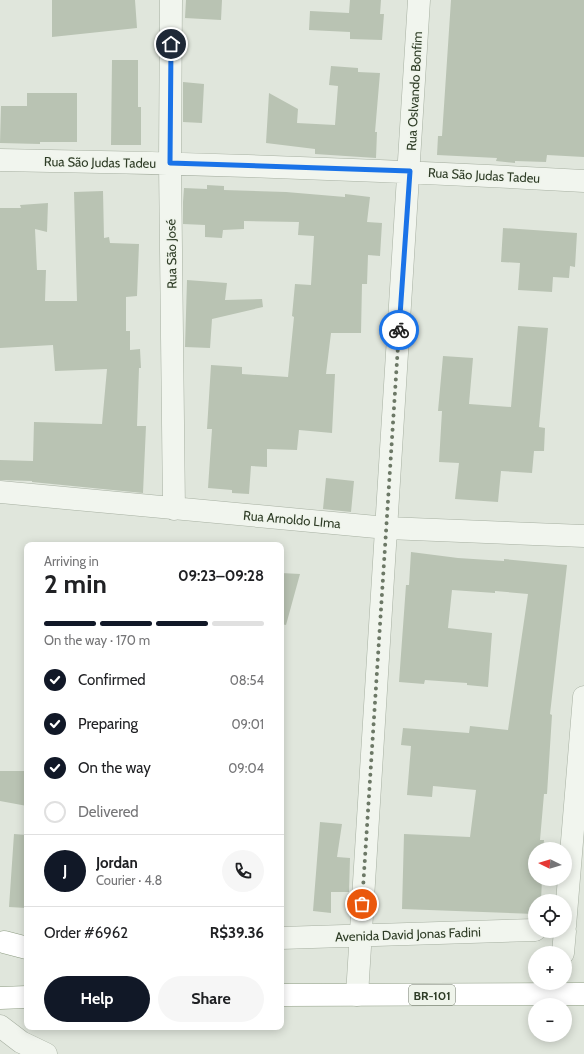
<!DOCTYPE html>
<meta charset="utf-8">
<style>
body{margin:0;font-family:Cabin,sans-serif;background:#f6f6f6;color:#202124;height:100vh;display:flex;flex-direction:column;font-size:15px;white-space:nowrap}
*{box-sizing:border-box;margin:0}
p{font-size:13px;color:#757577}
.icon{flex:none;width:22px;height:22px;fill:none;stroke:currentColor;stroke-width:2;stroke-linecap:round;stroke-linejoin:round}
.map{position:relative;flex:1;overflow:hidden}
.side{position:absolute;left:24px;top:542px;width:260px;height:488px;display:flex;flex-direction:column;background:#fff;border-radius:8px;box-shadow:0 2px 10px #0003}
.side>*{flex:none}
.needle{width:26px;rotate:275deg}
.buttons{position:absolute;left:528px;top:842px;display:grid;gap:8px}
.buttons a{display:grid;place-items:center;width:44px;height:44px;border-radius:50%;background:#fff;box-shadow:0 2px 10px #0003;font-size:20px}
.pin{position:absolute;display:grid;place-items:center;width:34px;height:34px;color:#fff;margin:-17px;border:2px solid #fff;border-radius:50%;box-shadow:0 1px 4px #0007}
.courier{position:absolute;display:grid;place-items:center;width:40px;height:40px;margin:-20px;border:3px solid #1a73e8;border-radius:50%;background:#fff;color:#222;box-shadow:0 1px 5px #0007}
.overview em{font-style:normal;font-weight:800}
.overview div{display:flex;flex-direction:column-reverse}
.overview{display:flex;align-items:center;justify-content:space-between;height:68px;padding:0 20px}
h1{font-size:26px;font-weight:800;line-height:30px}
.bar{display:grid;grid-template-columns:repeat(4,1fr);gap:6px 4px;align-content:center;height:48px;padding:0 20px}
.bar i{height:5px;border-radius:3px;background:#e0e0e0}
.bar .active{background:#111827}
.bar p{grid-column:span 4}
.line{display:flex;align-items:center;gap:10px;padding:0 20px;border-top:1px solid #e0e0e0}
.line div{flex:1}
.round{display:grid;place-items:center;flex:none;width:42px;height:42px;border-radius:21px;background:#f6f6f6}
ol{padding:0 20px;list-style:none}
li{display:flex;align-items:center;gap:12px;height:44px}
li p{margin-inline-start:auto}
li .icon{padding:4px;border-radius:50%;background:#111827;color:#fff;stroke-width:4}
li:last-child{color:#757577}
li i{width:22px;height:22px;border:2px solid #e0e0e0;border-radius:50%}
.cta{display:flex;gap:8px;margin-top:auto;padding:8px 20px}
.cta a{flex:1;height:46px;border-radius:24px;background:#111827;color:#fff;font-size:16px;font-weight:800;line-height:46px;text-align:center}
.cta a+a{background:#f6f6f6;color:#202124}
.map>svg:first-child{display:block}
.building{fill:#b9c3b3}
.lines{fill:none;stroke-linecap:round;stroke-linejoin:round}
.minor-casing{stroke:#a7b0a2;stroke-width:23}
.highway-casing{stroke:#8e9d83;stroke-width:23}
.minor{stroke:#f1f5ee;stroke-width:22}
.highway{stroke:#fff;stroke-width:22}
.done{stroke:#6c7866;stroke-width:4;stroke-dasharray:0 7.2}
.route{stroke:#1a73e8;stroke-width:5}
.labels{text-anchor:middle;dominant-baseline:central;stroke-width:3;stroke-linejoin:round;paint-order:stroke}
.shield{fill:#eff4eb;stroke:#687361;stroke-width:1}
.shield-label{font-size:12px;font-weight:bold;fill:#2e3c26}
.street-label{font-size:13px;fill:#2e3c26;stroke:#eff4eb}
</style>
<div class="map">
<svg width="584" height="1054" viewBox="0 0 584 1054">
<rect width="100%" height="100%" fill="#e0e6dc"/>
<path class="building" d="M52 0H135L137 28 52 37Z
M186 0H222L221 20 185 18Z
M350 0H381L380 14H384L382 40 350 39V32L309 30 310 11 349 13Z
M451 0H584V157L547 155 546 162 515 161V163L496 161 497 158 437 155 438 136H442Z
M112 60H138V107H141V145H111Z
M331 66 358 68V72L380 73 375 132H377L376 158 315 154V149L266 143 269 93 298 109 297 123 335 125 338 86 329 85Z
M183 82 204 84 202 123 183 122Z
M27 93H77V142H40V144L0 143 1 106H27Z
M207 185 224 186V190L286 192 345 197V194L370 197 367 222 382 223 380 256 368 255 367 284H362L361 333H331L326 374H335L332 433 299 430 297 450 267 449V467L251 466 249 494 232 493V490L208 488 212 429H207L211 365 242 367V374L288 377 294 317 292 316 295 284 311 285 314 236 298 235 299 222 244 221V229L223 230 222 238 205 237V225L183 224V202L184 188 207 189Z
M103 191 104 238 109 237 110 243 139 244 137 296 126 297V331H130V350L140 349 141 368H139L137 426H146L143 493 32 482V481L0 480V460L33 461 34 422 102 424 107 369 55 371 53 345 0 348V208H21L20 205 48 203 47 232 35 229 37 270H46L45 301H77L74 192Z
M503 228 577 233 575 267 570 266 569 278 553 277 552 292 518 290 520 263 501 262Z
M187 280 227 283 225 300 262 299 263 307 212 319 210 348 185 347Z
M518 326 548 328 539 427 545 428 544 451H534L532 473 501 471 498 502 455 499 459 463 439 462 442 411H438L443 356 473 358 469 404 511 407Z
M326 478 354 481 351 512 323 509Z
M411 552 458 558 504 561V559L567 565 550 714 552 715 547 794H544L540 840H544L543 849H535V879H542L541 901H535V914L402 909 404 834 470 837 476 790 433 786 432 797 407 795 411 746 401 745 403 728 469 733 470 726 508 730 528 594 495 591V593L452 590 448 628 492 633 488 687 467 685V683L425 680 424 684 399 682 406 585H409Z
M281 573 300 574 286 625 281 624Z
M0 771H27V806L0 801Z
M320 822 342 824 337 857 350 858 349 892H331V913L313 911Z
M14 834 27 835V908L9 907Z"/>
<g class="lines">
<g class="minor-casing">
<path id="minor" d="M171 0 170 163 174 509
M0 160C195 163 389 170 584 181
M0 492 387 528 584 536
M565 926 584 697
M281 938 535 930
M563 953 565 931
M357 995 419 0
M0 1026 21 1042 46 1054"/>
</g>
<g class="highway-casing">
<path id="highway" d="M4 942 27 948
M281 995 584 994
M0 998 27 997"/>
</g>
<use href="#minor" class="minor"/>
<use href="#highway" class="highway"/>
</g>
<g class="lines">
<path class="done" d="M362 904 399 330"/>
<path class="route" d="M171 44 170 163 410 171 399 330"/>
</g>
<g class="labels">
<rect class="shield" x="409" y="985" width="46" height="20" rx="3"/>
<g class="shield-label">
<text x="432" y="995">BR-101</text>
</g>
<g class="street-label">
<text transform="translate(414 91) rotate(-87)">Rua Oslvando Bonfim</text>
<text transform="translate(100 162) rotate(1)">Rua São Judas Tadeu</text>
<text transform="translate(484 175) rotate(3)">Rua São Judas Tadeu</text>
<text transform="translate(171 254) rotate(-91)">Rua São José</text>
<text transform="translate(292 519) rotate(5)">Rua Arnoldo LIma</text>
<text transform="translate(408 934) rotate(-2)">Avenida David Jonas Fadini</text>
</g>
</g>
</svg>
<div class="buttons">
<a><svg class="needle" viewBox="-14 -14 28 28"><path d="M0-13l5 13h-10z" fill="#e53935"/><path d="M0 13l5-13h-10z" fill="#757577"/></svg></a>
<a><svg class="icon" aria-label="locate" viewBox="0 0 24 24"><circle cx="12" cy="12" r="6"/><path d="M12 2v4M12 18v4M2 12h4M18 12h4"/></svg></a>
<a>+</a>
<a>−</a>
</div>
<div class="pin" style="left:362px;top:904px;background:#ea580c"><svg class="icon" aria-label="bag" viewBox="0 0 24 24"><path d="M5 8h14l-1 12H6zM9 8a3 3 0 0 1 6 0"/></svg></div>
<div class="pin" style="left:171px;top:44px;background:#1f2937"><svg class="icon" aria-label="home" viewBox="0 0 24 24"><path d="M3 11l9-7 9 7M6 9v11h12V9"/></svg></div>
<div class="courier" style="left:399px;top:330px"><svg class="icon" aria-label="bike" viewBox="0 0 24 24"><circle cx="6" cy="16" r="4"/><circle cx="18" cy="16" r="4"/><path d="M6 16l4-8h5l3 8M10 8l3 8H6M13 5h3"/></svg></div>
<section class="side">
<div class="overview"><div><h1>2 min</h1><p>Arriving in</p></div><em>09:23–09:28</em></div>
<div class="bar"><i class="active"></i><i class="active"></i><i class="active"></i><i></i><p>On the way · 170 m</p></div>
<ol>
<li><svg class="icon" aria-label="check" viewBox="0 0 24 24"><path d="M5 12l5 5 9-10"/></svg>Confirmed<p>08:54</p></li>
<li><svg class="icon" aria-label="check" viewBox="0 0 24 24"><path d="M5 12l5 5 9-10"/></svg>Preparing<p>09:01</p></li>
<li><svg class="icon" aria-label="check" viewBox="0 0 24 24"><path d="M5 12l5 5 9-10"/></svg>On the way<p>09:04</p></li>
<li><i></i>Delivered</li>
</ol>
<div class="line" style="height:72px"><b class="round" style="background:#111827;color:#fff">J</b><div><b>Jordan</b><p>Courier · 4.8</p></div><a class="round"><svg class="icon" aria-label="phone" viewBox="0 0 24 24"><path d="M5 4h4l2 5-3 2q2 4 5 5l2-3 5 2v4C11 20 4 13 5 4z"/></svg></a></div>
<div class="line" style="height:52px"><div>Order #6962</div><b>R$39.36</b></div>
<div class="cta"><a>Help</a><a>Share</a></div>
</section>
</div>
